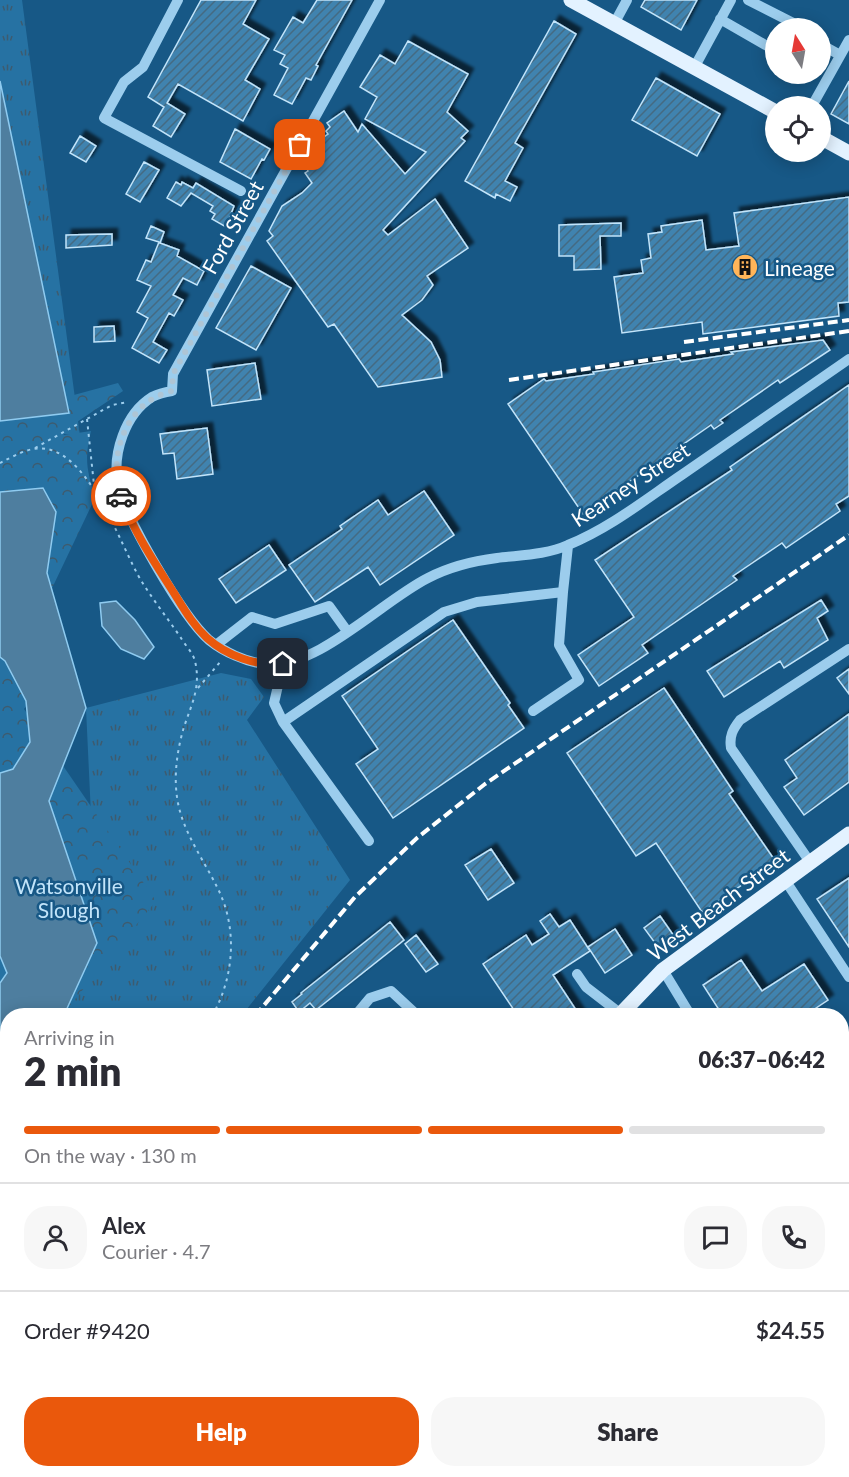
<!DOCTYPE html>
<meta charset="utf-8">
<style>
body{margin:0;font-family:Lato,sans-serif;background:#f7f7f7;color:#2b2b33;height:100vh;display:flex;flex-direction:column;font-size:22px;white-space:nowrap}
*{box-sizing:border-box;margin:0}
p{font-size:20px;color:#7c7c81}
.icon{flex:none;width:33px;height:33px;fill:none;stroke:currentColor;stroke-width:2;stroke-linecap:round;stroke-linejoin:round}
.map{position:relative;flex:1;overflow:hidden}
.side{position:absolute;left:0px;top:1008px;width:849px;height:470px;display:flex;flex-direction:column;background:#fff;border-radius:24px 24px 0 0;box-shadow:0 3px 15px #0003}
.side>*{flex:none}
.needle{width:39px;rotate:349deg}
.buttons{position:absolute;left:765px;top:18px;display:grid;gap:12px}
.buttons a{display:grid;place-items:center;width:66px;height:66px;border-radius:50%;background:#fff;box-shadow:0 3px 15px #0003;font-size:30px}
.pin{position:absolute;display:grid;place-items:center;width:51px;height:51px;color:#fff;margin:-26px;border-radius:12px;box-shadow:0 3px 9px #0006}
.courier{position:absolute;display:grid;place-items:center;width:60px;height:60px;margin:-30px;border:4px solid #ea580c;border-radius:50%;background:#fff;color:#222;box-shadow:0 2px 8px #0007}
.summary em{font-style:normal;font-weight:800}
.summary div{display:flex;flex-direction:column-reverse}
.summary{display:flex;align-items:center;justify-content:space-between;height:102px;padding:0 24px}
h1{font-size:39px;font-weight:800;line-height:45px}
.bar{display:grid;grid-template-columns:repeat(4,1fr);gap:9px 6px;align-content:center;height:72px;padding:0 24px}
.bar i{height:8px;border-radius:4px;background:#e1e1e2}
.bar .active{background:#ea580c}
.bar p{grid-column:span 4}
.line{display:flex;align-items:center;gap:15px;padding:0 24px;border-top:2px solid #e1e1e2}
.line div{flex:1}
.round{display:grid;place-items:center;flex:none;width:63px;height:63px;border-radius:24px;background:#f7f7f7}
.button{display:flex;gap:12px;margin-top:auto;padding:12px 24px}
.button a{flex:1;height:69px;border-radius:24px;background:#ea580c;color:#fff;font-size:24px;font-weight:800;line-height:69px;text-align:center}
.button a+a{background:#f7f7f7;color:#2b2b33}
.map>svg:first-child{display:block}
.grass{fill:url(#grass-tufts)}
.park{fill:url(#park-crowns)}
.water{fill:#4e7e9f;stroke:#8fcbf0;stroke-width:1.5}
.building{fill:url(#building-hatch);stroke:#c2e4fa;stroke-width:1.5;filter:url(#shadow)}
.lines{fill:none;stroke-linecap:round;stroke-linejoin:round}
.path{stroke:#9ccded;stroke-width:2;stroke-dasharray:3 4.5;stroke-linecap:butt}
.minor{stroke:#9ccded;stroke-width:10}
.major{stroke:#e3f2ff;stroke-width:15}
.rail{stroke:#fff;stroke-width:4;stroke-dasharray:10 4.5;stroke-linecap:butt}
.done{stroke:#aec5d5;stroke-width:6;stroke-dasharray:0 10.8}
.route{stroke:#ea580c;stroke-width:8}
.labels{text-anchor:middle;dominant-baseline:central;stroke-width:5;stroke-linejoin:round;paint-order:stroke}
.street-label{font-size:21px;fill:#fff;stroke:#175886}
.poi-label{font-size:21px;fill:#fff;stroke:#175886;text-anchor:start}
.park-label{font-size:21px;fill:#c2e4fa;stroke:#175886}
</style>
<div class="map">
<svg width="849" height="1477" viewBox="0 0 849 1477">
<defs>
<pattern id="grass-tufts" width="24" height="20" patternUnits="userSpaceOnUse" patternTransform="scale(1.5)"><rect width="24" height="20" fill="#2672a3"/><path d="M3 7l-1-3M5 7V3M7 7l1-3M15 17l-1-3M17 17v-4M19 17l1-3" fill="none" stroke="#3d5b6f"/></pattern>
<pattern id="park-crowns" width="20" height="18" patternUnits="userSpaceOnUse" patternTransform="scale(1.5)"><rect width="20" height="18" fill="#2672a3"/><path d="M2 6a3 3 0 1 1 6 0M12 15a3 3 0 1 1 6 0" fill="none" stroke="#3d5b6f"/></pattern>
<pattern id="building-hatch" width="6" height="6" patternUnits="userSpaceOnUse" patternTransform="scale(1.5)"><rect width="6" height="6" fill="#3f83af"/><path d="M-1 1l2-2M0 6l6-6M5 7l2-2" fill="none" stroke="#456a82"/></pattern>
<filter id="shadow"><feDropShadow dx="5.5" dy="-5.5" stdDeviation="1.5" flood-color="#0009"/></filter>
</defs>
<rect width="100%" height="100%" fill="#175886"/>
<path class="grass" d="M0 0H22L80 436 49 432 0 458Z
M221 673 251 679 264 697 247 720 350 880 242 1015 64 1016 97 943 86 708Z
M7 1060 8 1302 0 1311V1063Z"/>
<path class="park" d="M118 383 123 391 62 432 64 435 91 431C84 460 87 470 95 498L44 605 51 674 24 709 156 901 62 1015 8 1016 7 1082 0 1091V396L4 414Z"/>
<path class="water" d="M0 81 69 413 0 421Z
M43 488 56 512 47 573 86 708 49 801 97 943 64 1015 8 1016 7 1064 0 1067V983L7 973 0 956V773L13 769 30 742 26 701 5 661 0 657V492Z
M116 601 135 620 154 647 144 659 121 649 102 626 100 603Z"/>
<path class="building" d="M201 0H256L243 24 269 39 245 80 260 89 243 121 178 84 167 103 185 114 171 137 153 126 164 107 148 97Z
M317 0H352L316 65 318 66 311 80 306 78 292 104 274 95 288 68 280 64 285 55 274 50 293 17 303 23Z
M645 0H697L681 30 641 7Z
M554 21 576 34 515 143 523 148 505 181 517 187 510 201 496 194 495 198 465 181Z
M408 41 468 74 447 112 468 131 461 138 465 141 383 230 388 235 435 199 468 248 427 276 433 285 422 300 402 315 431 342 440 360 442 377 378 387 334 324 328 327 267 241 273 236 269 231 282 206 302 193 312 183 305 173 308 171 306 167 314 162 310 158 318 153 315 149 323 143 321 139 328 134 326 131 330 127 327 123 344 111 358 132 362 124 405 174 426 152 365 119 377 97 360 87 380 55 395 64Z
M656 78 720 114 697 156 632 120Z
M849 81V124L831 114Z
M235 129 270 149 264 160 262 159 251 179 220 162Z
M80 136 96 146 86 162 70 153Z
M144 162 159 170 140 202 126 194Z
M176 182 181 185 182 182 193 188 196 183 234 206 226 227 212 219 215 214 210 211 213 206 191 193 181 206 167 198Z
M849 197V302L838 303 839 316 703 334 702 322 622 333 614 277 643 273 641 260 651 258 648 234 662 232 661 226 702 220 706 250 739 246 734 213Z
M621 223V236H600L601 269 574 270V256H559V225Z
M151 226 164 232 160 243 179 250 177 256 204 271 197 285 183 278 173 295 183 300 174 316 169 313 153 342 167 350 159 363 132 348 148 318 137 312 151 286 137 280 146 260 151 262 159 242 146 238Z
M112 234V245L66 248V235Z
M251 266 291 288 256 350 216 328Z
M114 326 115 341 94 342V327Z
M823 340 830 350 780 383 778 380 720 420 723 423 714 429 711 425 583 514 508 404 544 379 546 381 594 374 593 372 679 359 681 362 733 354 731 352Z
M255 363 261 399 212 406 207 370Z
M849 385V496L836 504 840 511 786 548 782 543 733 576 737 580 642 645 648 653 599 686 578 655 634 617 595 560 732 470 730 467Z
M207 428 213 474 177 479 174 453 163 454 160 434Z
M424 491 454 535 380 585 368 567 315 602 289 565 342 529 340 526 378 500 388 515Z
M269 545 286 570 236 603 219 579Z
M821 600 828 611 817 618 828 640 784 668 780 661 724 697 707 671Z
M453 620 510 703 508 705 524 728 393 818 356 764 378 749 342 696Z
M849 669V694L837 678Z
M664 688 733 791 729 794 776 862 702 912 656 843 636 856 567 753Z
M849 714V782L804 815 784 787 797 778 785 760Z
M491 849 514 883 488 900 465 865Z
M849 878V947L817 899Z
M550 914 559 927 570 920 590 951 553 975 580 1016H518L483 964 526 935 532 945 549 934 540 921Z
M660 916 674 936 658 947 644 928Z
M390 922 404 940 316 1010 310 1003 299 1012 292 1002 302 994 301 993Z
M615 929 632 955 605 973 588 947Z
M416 935 438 964 426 972 405 944Z
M741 960 762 991 804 964 828 1000 804 1016H723L703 985Z"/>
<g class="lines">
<path class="path" d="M87 419 94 485
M35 448 112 405 128 402
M0 463C10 458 22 451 33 449 87 439 120 547 142 582 154 601 168 619 181 638 185 645 193 653 195 661 201 687 192 703 184 727 177 750 173 778 178 803 184 834 205 862 218 889 238 929 234 978 212 1016
M198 688 221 661
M0 1125 8 1124
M0 1311 8 1302"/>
<path class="minor" d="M178 0 143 67 124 82 104 118 241 191
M380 0 173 374 172 391C166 392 158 394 152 397 125 414 112 454 118 484 125 518 183 617 209 640 224 652 246 662 265 664 316 670 382 601 428 578 449 567 473 561 497 558 520 555 546 555 568 545 610 528 646 499 683 474 738 436 794 397 849 359
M748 0 803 28
M720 19 776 51
M614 24 627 0
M820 44 840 55
M694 68 731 0
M812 106 849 40
M216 645 252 617 275 624 329 606 347 631
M283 664 274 703 283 722 444 612 477 602 563 592 568 546
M533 711 579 680 559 645 563 592
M283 722 369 841
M810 862 731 748C729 736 733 729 740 720L849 649
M785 880 849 977
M663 970 691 1016
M577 974 586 987 621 1014
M355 1016 370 998 391 991 418 1016
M332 1477 337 1470"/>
<path class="major" d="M571 0 776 112
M820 137 849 153
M619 1016 663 970 849 834
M282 1477 287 1470"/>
<path class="rail" d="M684 342 849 320
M509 380 849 331
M255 1016 355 897 417 838 485 784 849 535
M0 1326 8 1317
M78 1477 85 1470"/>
</g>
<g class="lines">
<path class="done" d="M121 496C107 455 127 401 172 391L173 374 300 145"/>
<path class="route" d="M121 496C133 531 155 563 174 593 184 609 193 625 207 638 227 656 256 666 283 664"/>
</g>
<defs>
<g id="building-disc" transform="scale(1.35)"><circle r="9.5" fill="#ffb559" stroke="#175886"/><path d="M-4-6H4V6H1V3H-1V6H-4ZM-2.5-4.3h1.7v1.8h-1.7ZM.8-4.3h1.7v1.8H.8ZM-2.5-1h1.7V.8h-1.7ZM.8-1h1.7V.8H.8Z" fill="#111"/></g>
</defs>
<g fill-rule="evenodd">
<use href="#building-disc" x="745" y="267"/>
</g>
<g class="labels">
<g class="street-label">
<text transform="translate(232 227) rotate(-61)">Ford Street</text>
<text transform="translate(630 484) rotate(-33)">Kearney Street</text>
<text transform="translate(718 904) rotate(-37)">West Beach Street</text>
</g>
<g class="poi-label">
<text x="764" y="267">Lineage</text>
</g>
<g class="park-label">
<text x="69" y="885">Watsonville<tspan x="69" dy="24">Slough</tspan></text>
</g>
</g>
</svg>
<div class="buttons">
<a><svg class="needle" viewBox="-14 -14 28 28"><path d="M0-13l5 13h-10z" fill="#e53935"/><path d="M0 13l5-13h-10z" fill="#7c7c81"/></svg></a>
<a><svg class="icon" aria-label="locate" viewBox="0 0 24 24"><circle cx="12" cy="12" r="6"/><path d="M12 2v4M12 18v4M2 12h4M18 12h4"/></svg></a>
</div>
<div class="pin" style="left:300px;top:145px;background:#ea580c"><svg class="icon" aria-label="bag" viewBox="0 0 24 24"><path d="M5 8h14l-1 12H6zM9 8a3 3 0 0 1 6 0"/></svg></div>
<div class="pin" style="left:283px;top:664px;background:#1f2937"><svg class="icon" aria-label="home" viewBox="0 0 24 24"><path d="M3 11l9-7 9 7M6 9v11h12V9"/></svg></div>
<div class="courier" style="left:121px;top:496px"><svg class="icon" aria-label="car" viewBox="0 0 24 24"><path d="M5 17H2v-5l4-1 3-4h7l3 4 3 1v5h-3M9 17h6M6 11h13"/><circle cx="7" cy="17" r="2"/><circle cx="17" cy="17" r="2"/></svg></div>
<section class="side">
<div class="summary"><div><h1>2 min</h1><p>Arriving in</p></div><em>06:37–06:42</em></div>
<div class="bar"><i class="active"></i><i class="active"></i><i class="active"></i><i></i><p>On the way · 130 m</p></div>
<div class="line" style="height:108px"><a class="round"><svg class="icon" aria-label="person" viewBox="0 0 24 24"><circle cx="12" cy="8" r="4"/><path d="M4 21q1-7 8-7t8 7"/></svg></a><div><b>Alex</b><p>Courier · 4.7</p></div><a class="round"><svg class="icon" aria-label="chat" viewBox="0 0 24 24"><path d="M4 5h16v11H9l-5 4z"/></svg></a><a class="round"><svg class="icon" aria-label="phone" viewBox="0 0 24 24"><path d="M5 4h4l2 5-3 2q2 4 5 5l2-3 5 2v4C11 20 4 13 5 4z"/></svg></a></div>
<div class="line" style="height:78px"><div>Order #9420</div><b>$24.55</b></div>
<div class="button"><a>Help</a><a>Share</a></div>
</section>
</div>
